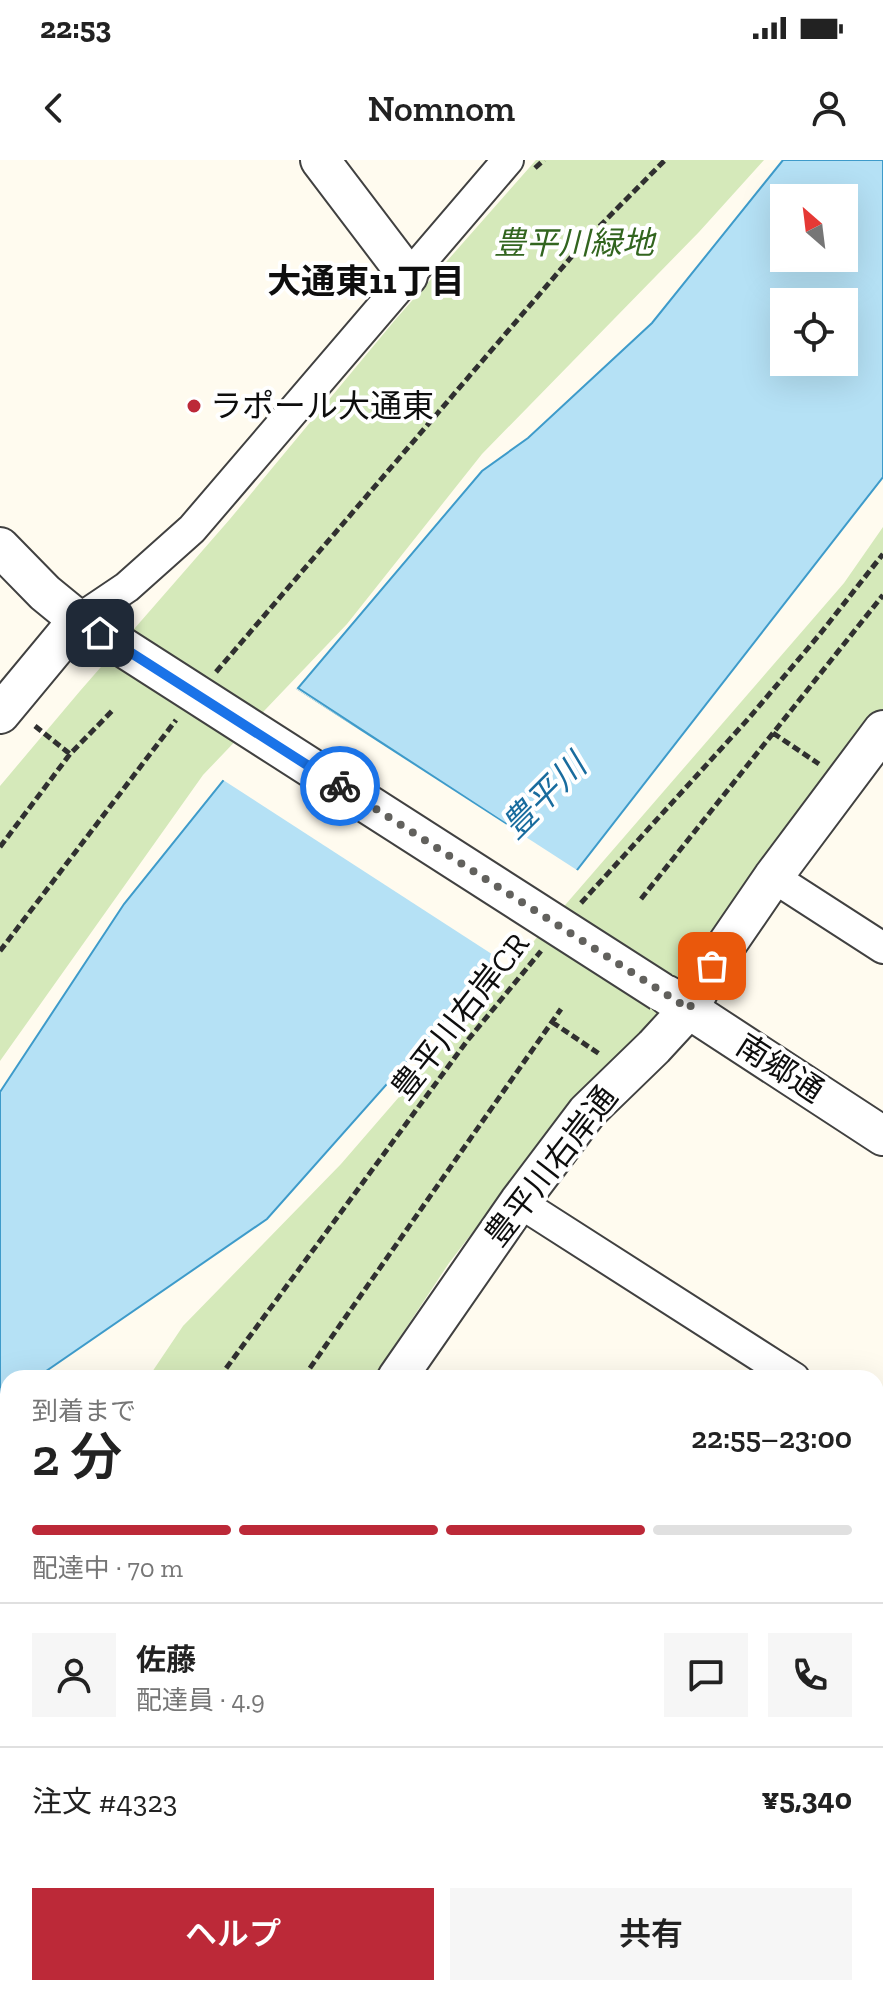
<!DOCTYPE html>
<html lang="ja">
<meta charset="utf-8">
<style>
body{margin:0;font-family:"Zilla Slab","Noto Sans JP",serif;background:#f6f6f6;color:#222;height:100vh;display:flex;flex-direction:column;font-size:30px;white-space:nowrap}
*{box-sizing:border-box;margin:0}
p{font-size:26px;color:#767676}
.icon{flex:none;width:44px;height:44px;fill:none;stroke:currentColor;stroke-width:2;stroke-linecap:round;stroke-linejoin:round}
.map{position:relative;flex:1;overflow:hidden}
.sheet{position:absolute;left:0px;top:1210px;width:884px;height:626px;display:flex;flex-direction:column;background:#fff;border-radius:24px 24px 0 0;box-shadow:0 8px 32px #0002}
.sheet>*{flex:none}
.needle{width:52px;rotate:332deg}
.fabs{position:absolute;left:770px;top:24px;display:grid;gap:16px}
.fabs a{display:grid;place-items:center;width:88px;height:88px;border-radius:0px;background:#fff;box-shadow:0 8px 32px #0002;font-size:40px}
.pin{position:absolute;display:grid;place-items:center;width:68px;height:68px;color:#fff;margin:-34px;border-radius:16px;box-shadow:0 4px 12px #0006}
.courier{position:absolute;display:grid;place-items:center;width:80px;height:80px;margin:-40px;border:6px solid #1a73e8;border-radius:50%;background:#fff;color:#222;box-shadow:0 2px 10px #0007}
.overview em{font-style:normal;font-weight:600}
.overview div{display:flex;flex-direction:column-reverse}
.overview{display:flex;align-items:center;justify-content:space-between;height:136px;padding:0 32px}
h1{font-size:52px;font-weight:600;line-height:60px}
.bar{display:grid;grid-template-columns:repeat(4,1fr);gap:12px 8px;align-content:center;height:96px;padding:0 32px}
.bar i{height:10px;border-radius:6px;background:#e0e0e0}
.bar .selected{background:#bc2938}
.bar p{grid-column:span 4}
.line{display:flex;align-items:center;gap:20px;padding:0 32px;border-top:2px solid #e0e0e0}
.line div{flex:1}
.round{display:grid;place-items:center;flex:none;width:84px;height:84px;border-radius:0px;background:#f6f6f6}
.button{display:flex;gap:16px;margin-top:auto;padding:16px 32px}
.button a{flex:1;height:92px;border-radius:0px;background:#bc2938;color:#fff;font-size:32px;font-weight:600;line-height:92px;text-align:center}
.button a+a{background:#f6f6f6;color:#222}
.status{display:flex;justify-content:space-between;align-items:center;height:56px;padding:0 40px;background:#fff;direction:ltr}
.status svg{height:22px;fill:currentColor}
header{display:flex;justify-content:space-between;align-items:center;height:104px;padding:0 32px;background:#fff;font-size:36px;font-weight:600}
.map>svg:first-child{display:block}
.green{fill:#d5e9ba}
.water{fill:#b5e1f5;stroke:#3e9bca;stroke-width:2;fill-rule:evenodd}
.pier{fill:#fffbef}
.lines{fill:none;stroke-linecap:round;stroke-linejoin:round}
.minor-casing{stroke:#414141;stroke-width:34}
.tertiary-casing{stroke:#414141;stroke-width:42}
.path{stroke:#303030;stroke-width:5;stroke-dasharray:8 4;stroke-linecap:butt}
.minor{stroke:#fff;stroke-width:30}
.tertiary{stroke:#fff;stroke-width:38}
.tertiary-bridge-casing{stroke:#414141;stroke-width:42;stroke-linecap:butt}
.tertiary-bridge{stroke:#fff;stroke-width:38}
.done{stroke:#62615d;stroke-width:8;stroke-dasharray:0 14.4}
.route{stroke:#1a73e8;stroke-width:10}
.poi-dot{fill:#bc2938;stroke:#fff;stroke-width:3}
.labels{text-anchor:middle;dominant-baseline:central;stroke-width:8;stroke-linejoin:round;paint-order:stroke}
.park-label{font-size:32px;font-style:italic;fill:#32651f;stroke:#fff}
.poi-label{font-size:32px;fill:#0e0e0e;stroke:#fff;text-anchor:start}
.street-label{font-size:32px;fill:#0e0e0e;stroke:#fff}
.neighbourhood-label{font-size:34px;font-weight:bold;fill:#0e0e0e;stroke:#fff}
.water-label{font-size:34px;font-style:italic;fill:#196c9e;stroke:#fff}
</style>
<div class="status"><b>22:53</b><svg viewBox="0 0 49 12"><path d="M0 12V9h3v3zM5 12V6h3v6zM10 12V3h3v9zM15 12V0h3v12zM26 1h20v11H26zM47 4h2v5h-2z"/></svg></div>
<header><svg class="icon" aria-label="back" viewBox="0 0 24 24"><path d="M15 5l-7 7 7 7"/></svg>Nomnom<svg class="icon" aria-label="person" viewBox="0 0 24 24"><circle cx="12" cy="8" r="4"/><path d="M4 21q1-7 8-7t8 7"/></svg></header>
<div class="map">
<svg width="883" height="1835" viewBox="0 0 883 1835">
<rect width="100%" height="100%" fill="#fffbef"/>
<path class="green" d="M536 0H764L699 72 482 294 347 464 203 615 0 901V626L80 531 230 359 395 160Z
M883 367V553L633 887 551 970 449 1103 373 1218H148L183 1166 341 1004 844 423Z
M8 1427V1828H17L13 1835H0V1439Z"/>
<path class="water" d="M783 0H883V317L577 710 267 1059 36 1218H8V1237L0 1243V932L124 744 296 530 517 671 298 528 482 311 528 278 652 163ZM784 38H844V98H784ZM784 142H844V202H784Z"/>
<path class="pier" d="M293 527 580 712 501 800 220 618Z"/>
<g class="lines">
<g class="minor-casing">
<path id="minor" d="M78 460 127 427 192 369 508 0
M773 717 883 788
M519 1042 794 1218
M876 1271 883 1275
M876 1485 883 1475
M876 1704 883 1708
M84 1828 97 1835
M509 1828 533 1835
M451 1835 453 1828
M742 1835 744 1828"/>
</g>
<g class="tertiary-casing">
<path id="tertiary" d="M320 0 408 116
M0 387 45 433 78 460 121 486
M0 554 78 460
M667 835 883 976
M397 1218 519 1042 587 952 654 887 689 849 712 806 773 717 883 570
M31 1835 35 1828"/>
</g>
<path class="path" d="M535 8 544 0
M216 512 585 81 665 0
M35 566 70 594
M773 573 819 604
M0 687 70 594 112 551
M641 739 883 435
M581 743 749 558 820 474 883 394
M0 791 176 560
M552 862 601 895
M219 1218 467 881 541 791
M303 1218 561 849
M0 1547 8 1534
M0 1673 8 1662
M0 1797 8 1776"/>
<use href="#minor" class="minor"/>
<use href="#tertiary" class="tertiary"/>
<g class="tertiary-bridge-casing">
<path id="tertiary-bridge" d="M121 486 661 832"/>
</g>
<use href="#tertiary-bridge" class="tertiary-bridge"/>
</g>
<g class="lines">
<path class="done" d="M340 626 689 849 712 806"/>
<path class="route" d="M100 473 340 626"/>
</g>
<circle class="poi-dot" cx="194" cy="246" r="8"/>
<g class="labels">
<g class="park-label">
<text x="574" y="83">豊平川緑地</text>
</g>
<g class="poi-label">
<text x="210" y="246">ラポール大通東</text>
</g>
<g class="street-label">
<text transform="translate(460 856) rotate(-52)">豊平川右岸CR</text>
<text transform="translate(780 908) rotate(33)">南郷通</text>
<text transform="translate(551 1006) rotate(-52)">豊平川右岸通</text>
</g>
<g class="neighbourhood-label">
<text x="366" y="121">大通東11丁目</text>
</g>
<g class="water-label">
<text transform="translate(544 636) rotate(-45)">豊平川</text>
</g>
</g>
</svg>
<div class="fabs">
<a><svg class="needle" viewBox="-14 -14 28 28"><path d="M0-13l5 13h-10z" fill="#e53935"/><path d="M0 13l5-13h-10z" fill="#767676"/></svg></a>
<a><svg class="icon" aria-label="locate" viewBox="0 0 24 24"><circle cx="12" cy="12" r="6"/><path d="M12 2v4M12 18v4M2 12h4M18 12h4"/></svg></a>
</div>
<div class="pin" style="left:712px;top:806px;background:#ea580c"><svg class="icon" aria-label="bag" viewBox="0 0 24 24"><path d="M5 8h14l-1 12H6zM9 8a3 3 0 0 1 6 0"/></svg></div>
<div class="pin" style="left:100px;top:473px;background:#1f2937"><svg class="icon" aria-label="home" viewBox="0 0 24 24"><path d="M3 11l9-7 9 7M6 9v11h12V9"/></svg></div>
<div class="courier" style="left:340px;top:626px"><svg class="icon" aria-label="bike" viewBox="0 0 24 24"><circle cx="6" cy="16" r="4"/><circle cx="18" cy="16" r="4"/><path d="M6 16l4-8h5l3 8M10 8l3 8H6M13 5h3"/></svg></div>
<section class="sheet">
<div class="overview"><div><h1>2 分</h1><p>到着まで</p></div><em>22:55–23:00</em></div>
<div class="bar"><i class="selected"></i><i class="selected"></i><i class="selected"></i><i></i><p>配達中 · 70 m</p></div>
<div class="line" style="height:144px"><a class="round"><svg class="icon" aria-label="person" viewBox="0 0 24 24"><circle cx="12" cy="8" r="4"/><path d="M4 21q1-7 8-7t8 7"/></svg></a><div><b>佐藤</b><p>配達員 · 4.9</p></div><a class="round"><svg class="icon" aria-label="chat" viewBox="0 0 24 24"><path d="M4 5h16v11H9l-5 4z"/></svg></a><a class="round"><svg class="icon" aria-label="phone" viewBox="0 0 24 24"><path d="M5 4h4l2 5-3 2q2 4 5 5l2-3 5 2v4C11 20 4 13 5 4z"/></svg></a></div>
<div class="line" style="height:104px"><div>注文 #4323</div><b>¥5,340</b></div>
<div class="button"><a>ヘルプ</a><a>共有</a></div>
</section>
</div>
